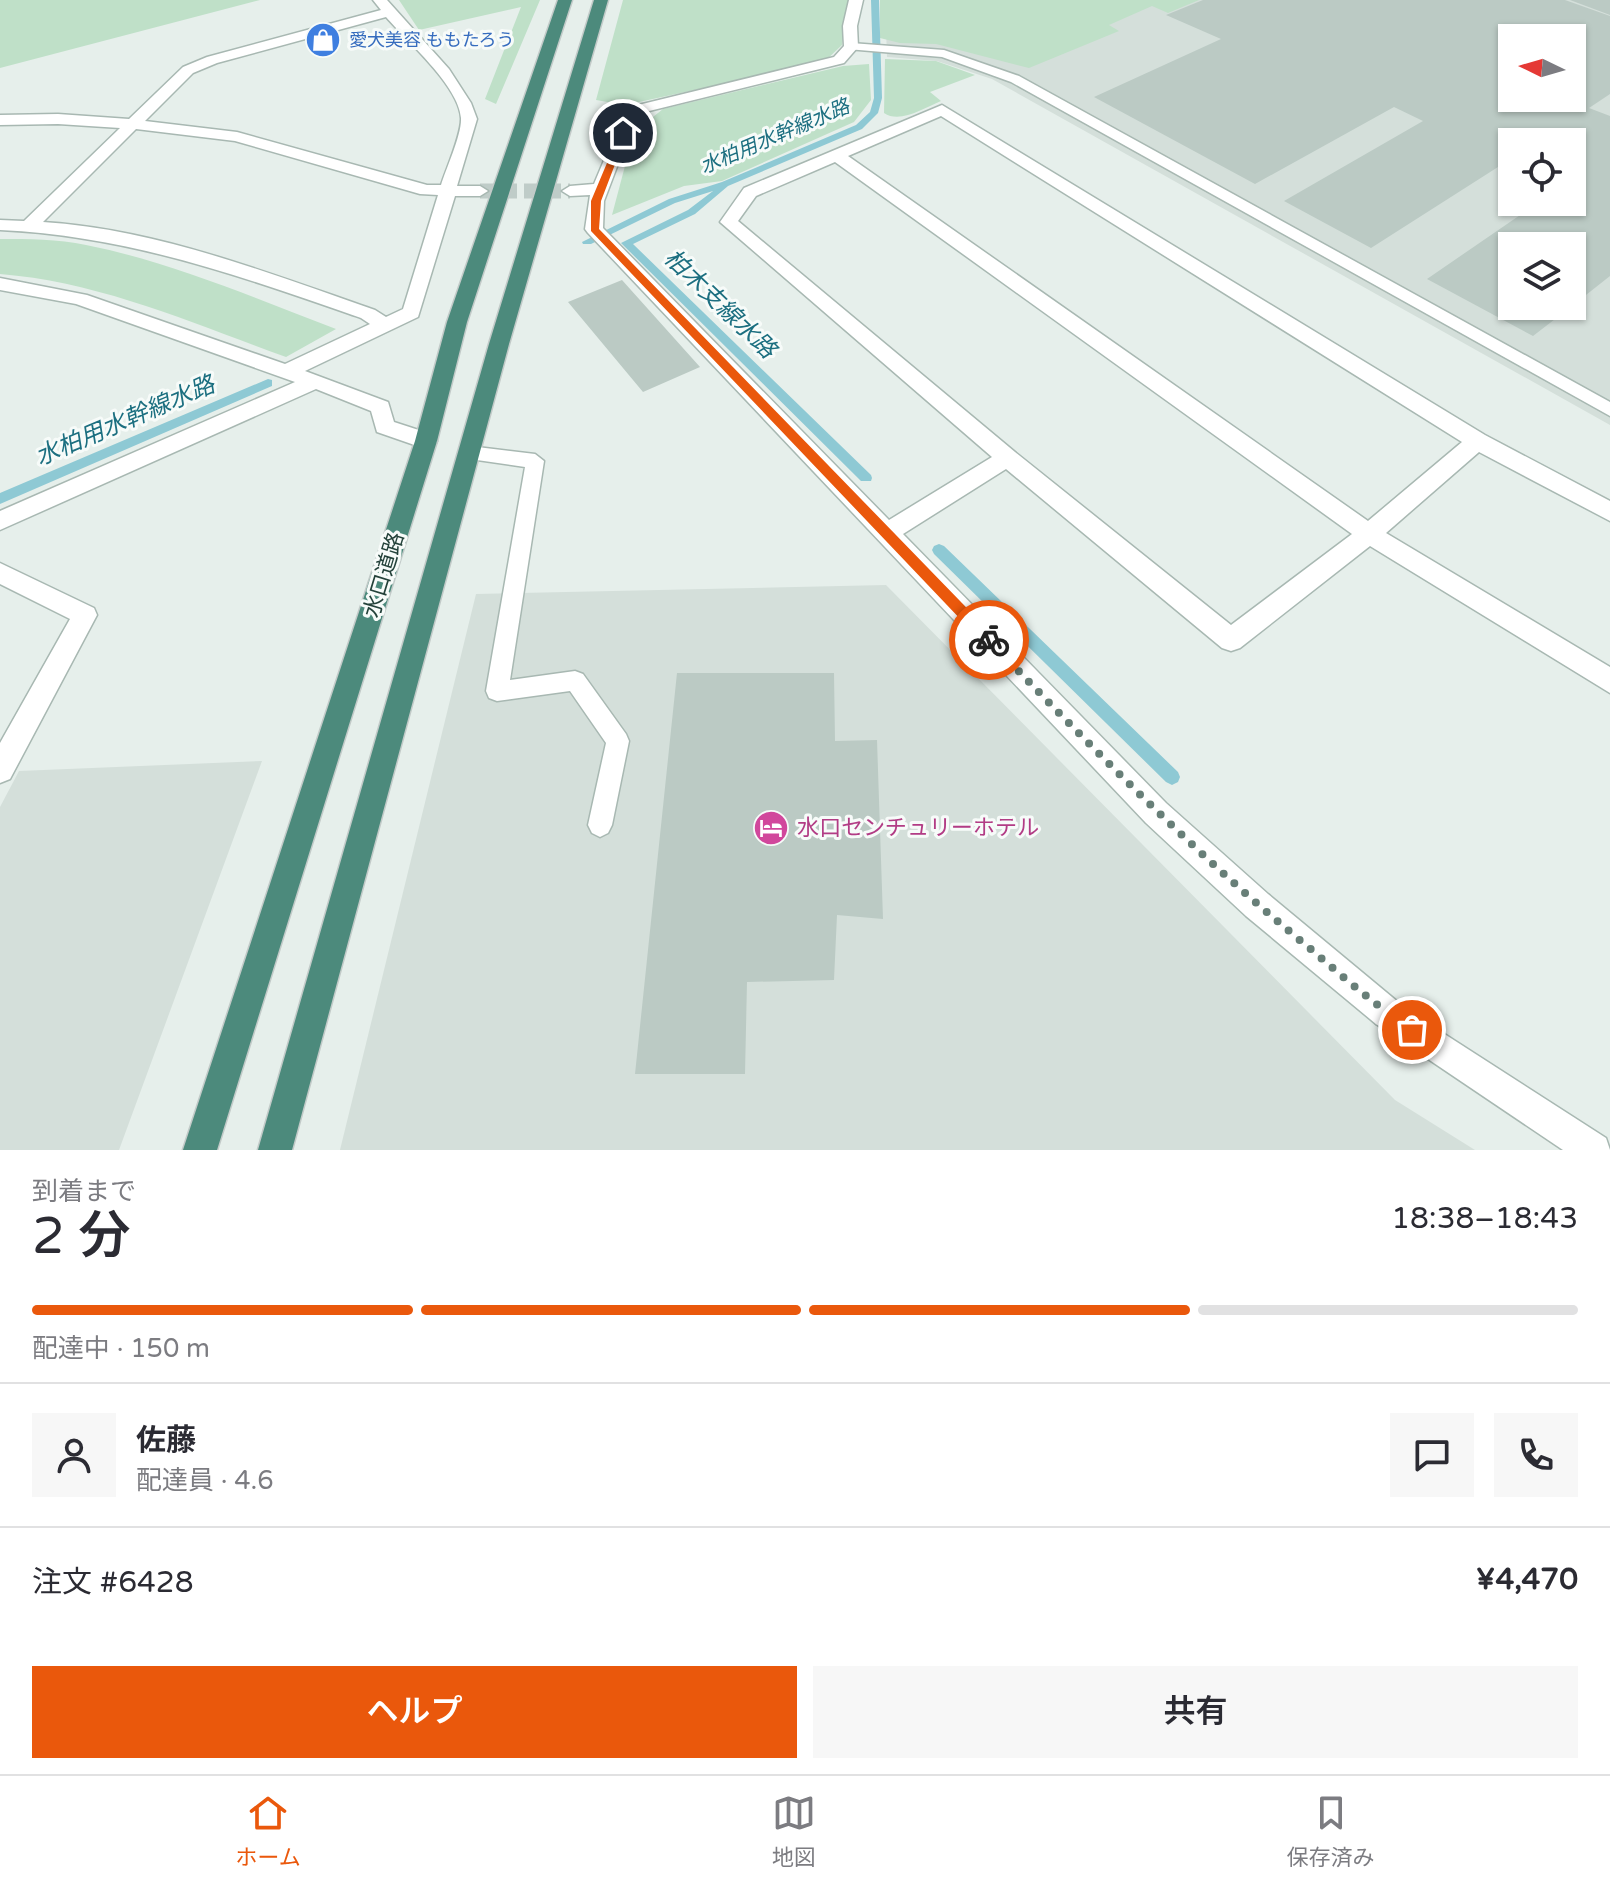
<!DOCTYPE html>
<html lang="ja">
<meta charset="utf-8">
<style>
body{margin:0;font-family:"Varela Round","Noto Sans JP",sans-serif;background:#f7f7f7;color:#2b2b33;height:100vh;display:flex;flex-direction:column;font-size:30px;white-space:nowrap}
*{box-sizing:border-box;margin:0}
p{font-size:26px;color:#7c7c81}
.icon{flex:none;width:44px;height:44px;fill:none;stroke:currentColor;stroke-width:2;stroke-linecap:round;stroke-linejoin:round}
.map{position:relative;height:1150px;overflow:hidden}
.drawer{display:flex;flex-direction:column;background:#fff;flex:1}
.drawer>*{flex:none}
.needle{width:52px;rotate:275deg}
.buttons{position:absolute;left:1498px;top:24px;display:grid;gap:16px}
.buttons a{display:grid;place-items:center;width:88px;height:88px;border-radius:0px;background:#fff;box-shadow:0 2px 6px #0004;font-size:40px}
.pin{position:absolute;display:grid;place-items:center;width:68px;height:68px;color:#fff;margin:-34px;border:4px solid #fff;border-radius:50%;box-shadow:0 2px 8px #0007}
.courier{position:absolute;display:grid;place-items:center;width:80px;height:80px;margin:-40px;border:6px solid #ea580c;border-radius:50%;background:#fff;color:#222;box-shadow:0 2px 10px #0007}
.overview em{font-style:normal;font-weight:600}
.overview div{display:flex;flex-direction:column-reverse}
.overview{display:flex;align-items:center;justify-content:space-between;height:136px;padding:0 32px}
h1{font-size:52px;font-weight:600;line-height:60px}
.bar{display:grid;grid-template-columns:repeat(4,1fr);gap:12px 8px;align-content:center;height:96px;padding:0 32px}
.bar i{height:10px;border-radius:6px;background:#e1e1e2}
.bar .on{background:#ea580c}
.bar p{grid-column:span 4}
.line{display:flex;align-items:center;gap:20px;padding:0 32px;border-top:2px solid #e1e1e2}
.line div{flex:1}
.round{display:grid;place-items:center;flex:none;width:84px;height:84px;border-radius:0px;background:#f7f7f7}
.button{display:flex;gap:16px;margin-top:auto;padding:16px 32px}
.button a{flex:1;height:92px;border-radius:0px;background:#ea580c;color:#fff;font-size:32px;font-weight:600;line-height:92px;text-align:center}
.button a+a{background:#f7f7f7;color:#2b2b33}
.tabs{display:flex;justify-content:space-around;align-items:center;height:112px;border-top:2px solid #e1e1e2;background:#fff;font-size:22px;color:#7c7c81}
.tabs a{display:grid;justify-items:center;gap:4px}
.tabs .on{color:#ea580c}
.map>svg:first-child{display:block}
.built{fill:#d4dfda;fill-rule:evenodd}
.green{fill:#bfe0c8}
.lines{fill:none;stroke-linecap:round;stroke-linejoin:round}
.stream{fill:#8ec9d4;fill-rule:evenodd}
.building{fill:#bbcac4;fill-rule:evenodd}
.minor-tunnel{stroke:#bfccc8;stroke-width:15;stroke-dasharray:15 7;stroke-linecap:butt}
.service-casing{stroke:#a8b8b2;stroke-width:3}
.minor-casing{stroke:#a8b8b2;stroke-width:3}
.tertiary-casing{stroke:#a8b8b2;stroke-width:3}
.trunk-casing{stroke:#c2cac8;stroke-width:3}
.service{fill:#fff;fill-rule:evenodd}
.minor{fill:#fff;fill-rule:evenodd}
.tertiary{fill:#fff;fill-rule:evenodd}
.trunk{fill:#4c8a7c;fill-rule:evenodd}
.route{fill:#ea580c}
.done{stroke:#687f78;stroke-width:8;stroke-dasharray:0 14.4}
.labels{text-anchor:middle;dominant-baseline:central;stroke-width:6;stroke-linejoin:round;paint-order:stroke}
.far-shop-label{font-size:18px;fill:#366cbe;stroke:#f7fbf9;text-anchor:start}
.far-water-label{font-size:20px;font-style:italic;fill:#1c6f80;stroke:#f7fbf9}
.street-label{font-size:22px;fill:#24423a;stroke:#f7fbf9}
.hotel-label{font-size:22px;fill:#b23c85;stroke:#f7fbf9;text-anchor:start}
.water-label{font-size:24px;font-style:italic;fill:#1c6f80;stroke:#f7fbf9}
</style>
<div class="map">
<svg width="1610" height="1150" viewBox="0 0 1610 1150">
<rect width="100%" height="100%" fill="#e6efeb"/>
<path class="built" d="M885 0H1610V425L992 79 937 61 887 57ZM1512 38H1572V98H1512ZM1512 142H1572V202H1512ZM1512 246H1572V306H1512Z
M886 585 1395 1100 1475 1150H340L476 594Z
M262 761 119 1150H0V807L19 771Z"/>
<path class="green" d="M0 0H260L0 68Z
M399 0H540L496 104 485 99 521 7 419 30Z
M623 0H849L842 45 824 62 625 105 596 100Z
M880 0H1199L1168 13 1152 6 1109 25 1119 31 1029 68 936 44 900 43 880 38Z
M885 59 936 61 975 75 930 92 941 101C924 108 900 124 884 113Z
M869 64 871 100 854 122 722 181 684 186 612 215 634 132 663 109 843 66Z
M0 239C28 239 58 239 86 245 172 262 254 298 336 329L286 357C192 323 100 282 0 274Z"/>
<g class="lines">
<path class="stream" d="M871 0H879L882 98 878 113 862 129 728 186 695 214 633 244 871 475 872 478 871 481H861L621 243 688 210 713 191 675 203 591 244H583L582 242 669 199 722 182 856 125 870 112 874 98Z
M268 379 272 380V386L0 504V493Z
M939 544 944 546 1178 772 1180 777 1178 782 1172 785 1166 782 934 554 932 550 934 546Z"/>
</g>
<path class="building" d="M1203 0H1565L1610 16V94L1589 108 1610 116V276L1572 306V246H1512V306H1572L1533 336 1427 279 1539 202H1572V142H1512V173L1498 167 1371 248 1284 201 1423 121 1394 107 1255 184 1094 97 1221 39 1166 15ZM1512 38H1572V98H1512Z
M1570 0H1610V15Z
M622 280 700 367 643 392 568 302Z
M677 673H834L835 741 877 740 883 919 837 915 834 980 747 982 745 1074H635Z"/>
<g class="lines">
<path class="minor-tunnel" d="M480 191H570"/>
<g class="service-casing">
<path id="service" d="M851 43 944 50 1019 76 1610 402V416L1011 82 942 57 847 49 845 47Z
M469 446 535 454 544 461 510 680 575 671 583 674 626 734 629 741 612 825 608 833 600 837 592 833 588 825 606 743 570 691 497 701 489 698 486 691 525 467 463 458 460 453 463 448Z"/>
</g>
<g class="minor-casing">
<path id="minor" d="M373 0H387L449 69 471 103 477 119 457 186H480L488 191 480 196H455L418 317 305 371 388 402 394 422 434 435 437 441 434 447 426 449 377 432 371 411 316 389 0 530V511L295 382 76 304 0 290V278L87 295 285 364 370 324 361 318C240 276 129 236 0 230V220L24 221 120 128 58 124 0 125V115L58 114 129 119 183 67 207 57 381 10ZM386 17C406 40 459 86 461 118 462 134 446 169 441 185H427L237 132 145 121 193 73 217 63ZM136 129 235 141 420 194 438 195 403 309 386 317 375 310C268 273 157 229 43 222Z
M849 0H863L857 26 858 47 844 63 637 114 604 201 603 228 889 520 992 457 720 222 744 188 942 105 1485 435 1610 501V521L1479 452 1386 533 1610 667V693L1370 546 1240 648 1231 651 1222 648 1006 469 903 534 1166 803 1268 894 1398 1002 1403 1013 1398 1024 1387 1029 1376 1024 1246 916 1146 823 588 233 585 229 590 195 570 196 562 191 570 186 594 184 626 108 834 57 844 46 843 26ZM941 116 1462 442 1368 521 848 156ZM835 162 1352 534 1231 625 1015 452 738 221 756 196Z
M0 563 94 608 97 615 10 779 0 783V743L70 619 0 584Z"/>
</g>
<g class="tertiary-casing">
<path id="tertiary" d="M1387 997 1606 1138 1610 1150H1563L1376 1024 1371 1013 1376 1002Z"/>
</g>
<g class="trunk-casing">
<path id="trunk" d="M558 0H572L467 322 437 441 217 1150H183L415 441 447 322Z
M594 0H608L509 344 292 1150H258L489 344Z"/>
</g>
<use href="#service" class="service"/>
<use href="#minor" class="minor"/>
<use href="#tertiary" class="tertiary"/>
<use href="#trunk" class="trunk"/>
</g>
<path class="route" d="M620 132 627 133 601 201 599 229 994 636V645H985L591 231V201Z"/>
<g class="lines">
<path class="done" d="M989 640C1091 747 1193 852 1307 946 1341 975 1375 1005 1412 1030"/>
</g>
<defs>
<g id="shop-disc" transform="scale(1.8)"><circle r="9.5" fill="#3f7fe0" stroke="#f7fbf9"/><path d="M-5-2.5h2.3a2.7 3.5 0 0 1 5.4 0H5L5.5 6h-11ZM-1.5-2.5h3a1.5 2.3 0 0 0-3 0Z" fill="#fff"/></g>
<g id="hotel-disc" transform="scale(1.8)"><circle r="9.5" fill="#d1479c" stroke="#f7fbf9"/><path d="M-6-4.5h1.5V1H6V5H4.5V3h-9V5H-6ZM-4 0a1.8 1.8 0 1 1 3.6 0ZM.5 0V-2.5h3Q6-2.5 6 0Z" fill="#fff"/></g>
</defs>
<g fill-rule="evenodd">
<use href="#shop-disc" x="323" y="40"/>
<use href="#hotel-disc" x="771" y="828"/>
</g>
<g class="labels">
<g class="far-shop-label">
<text x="349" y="40">愛犬美容 ももたろう</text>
</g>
<g class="far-water-label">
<text transform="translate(775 137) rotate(-23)">水柏用水幹線水路</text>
</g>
<g class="street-label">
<text transform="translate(384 575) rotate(-73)">水口道路</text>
</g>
<g class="hotel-label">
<text x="797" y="828">水口センチュリーホテル</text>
</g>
<g class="water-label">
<text transform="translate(720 304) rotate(44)">柏木支線水路</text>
<text transform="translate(125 421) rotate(-23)">水柏用水幹線水路</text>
</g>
</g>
</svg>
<div class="buttons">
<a><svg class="needle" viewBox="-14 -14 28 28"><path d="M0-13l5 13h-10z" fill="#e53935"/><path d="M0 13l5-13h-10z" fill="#7c7c81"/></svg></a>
<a><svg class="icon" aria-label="locate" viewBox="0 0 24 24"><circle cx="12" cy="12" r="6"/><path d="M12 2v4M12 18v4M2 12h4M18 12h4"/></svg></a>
<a><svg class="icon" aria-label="layers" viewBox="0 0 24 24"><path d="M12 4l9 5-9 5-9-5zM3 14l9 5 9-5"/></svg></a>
</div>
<div class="pin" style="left:1412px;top:1030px;background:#ea580c"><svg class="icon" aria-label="bag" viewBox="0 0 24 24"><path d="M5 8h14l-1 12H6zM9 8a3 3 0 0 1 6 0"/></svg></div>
<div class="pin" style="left:623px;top:133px;background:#1f2937"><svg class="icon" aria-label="home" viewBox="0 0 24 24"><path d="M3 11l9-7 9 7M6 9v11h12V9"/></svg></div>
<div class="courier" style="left:989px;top:640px"><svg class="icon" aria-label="bike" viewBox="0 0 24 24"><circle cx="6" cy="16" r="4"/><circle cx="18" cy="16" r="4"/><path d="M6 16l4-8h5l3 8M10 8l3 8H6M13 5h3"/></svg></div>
</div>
<section class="drawer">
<div class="overview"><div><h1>2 分</h1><p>到着まで</p></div><em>18:38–18:43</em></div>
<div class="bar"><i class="on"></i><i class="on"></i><i class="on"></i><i></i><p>配達中 · 150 m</p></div>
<div class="line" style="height:144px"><a class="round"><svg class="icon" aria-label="person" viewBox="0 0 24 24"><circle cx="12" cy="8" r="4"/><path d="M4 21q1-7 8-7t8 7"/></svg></a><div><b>佐藤</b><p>配達員 · 4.6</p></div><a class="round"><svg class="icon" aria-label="chat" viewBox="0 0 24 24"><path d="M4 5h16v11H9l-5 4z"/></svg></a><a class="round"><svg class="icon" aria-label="phone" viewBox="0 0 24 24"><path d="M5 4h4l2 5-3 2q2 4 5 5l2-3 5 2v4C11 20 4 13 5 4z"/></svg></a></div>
<div class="line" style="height:104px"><div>注文 #6428</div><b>¥4,470</b></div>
<div class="button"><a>ヘルプ</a><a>共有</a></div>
</section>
<nav class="tabs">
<a class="on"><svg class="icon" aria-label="home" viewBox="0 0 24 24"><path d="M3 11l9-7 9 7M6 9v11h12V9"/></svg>ホーム</a>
<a><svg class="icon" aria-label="map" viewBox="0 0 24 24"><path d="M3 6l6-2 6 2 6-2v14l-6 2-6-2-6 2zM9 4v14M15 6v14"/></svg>地図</a>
<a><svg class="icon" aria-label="saved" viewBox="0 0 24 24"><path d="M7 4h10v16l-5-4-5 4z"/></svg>保存済み</a>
</nav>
